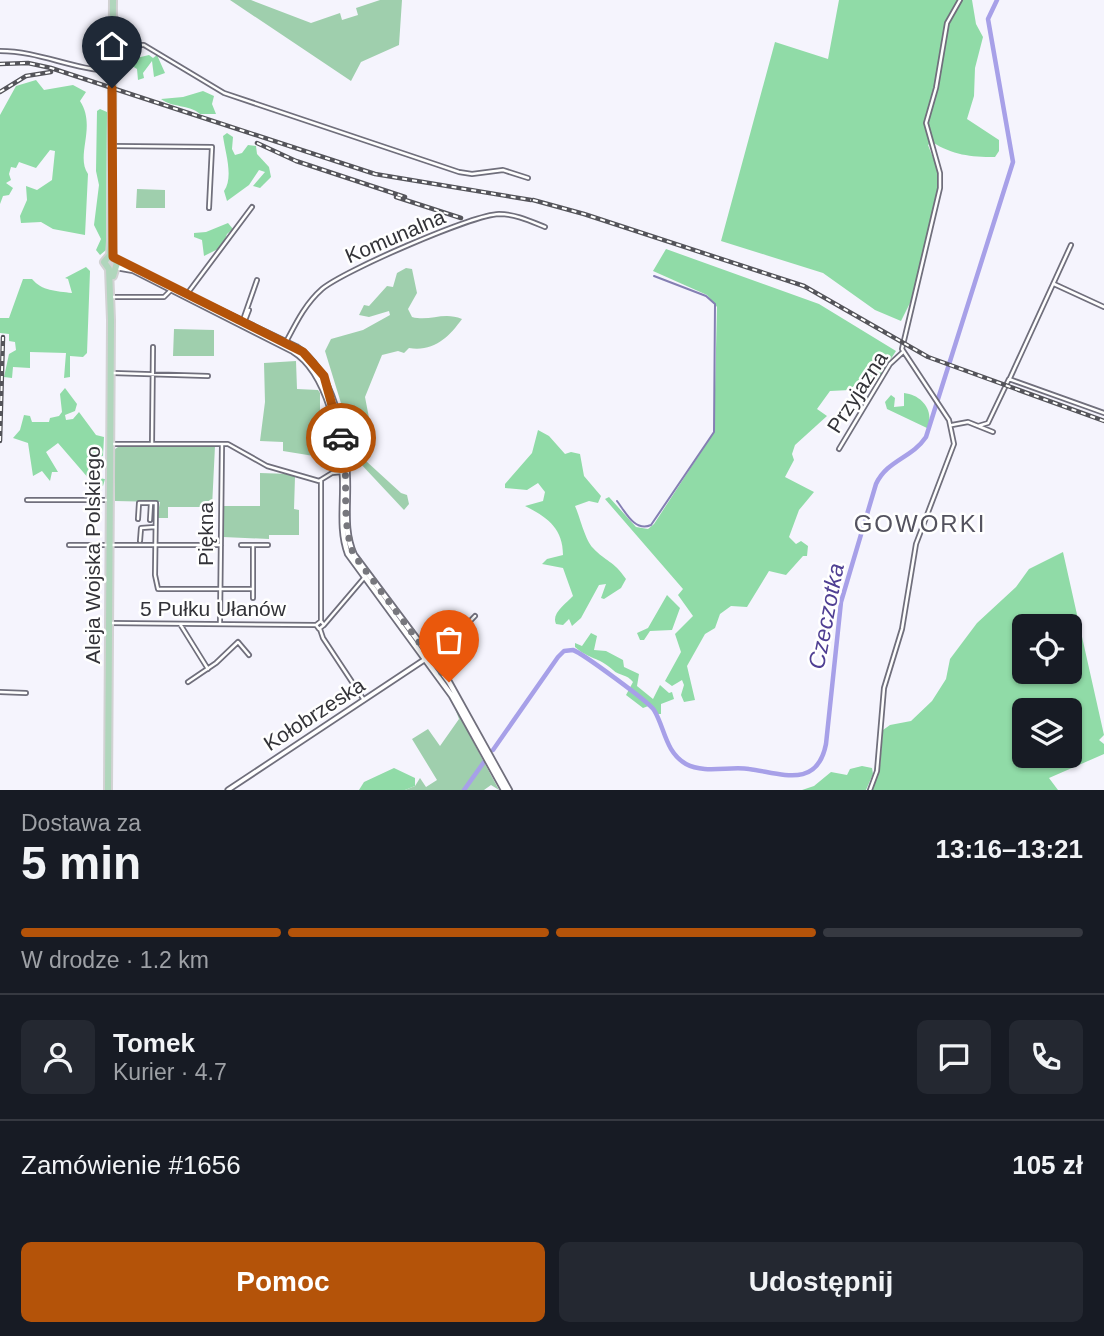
<!DOCTYPE html>
<html lang="pl">
<meta charset="utf-8">
<style>
body{margin:0;font-family:Arial,sans-serif;background:#242831;color:#f1f3f6;height:100vh;display:flex;flex-direction:column;font-size:26px;white-space:nowrap}
*{box-sizing:border-box;margin:0}
p{font-size:23px;color:#9ea1a6}
.icon{flex:none;width:38px;height:38px;fill:none;stroke:currentColor;stroke-width:2;stroke-linecap:round;stroke-linejoin:round}
.map{position:relative;height:790px;overflow:hidden}
.panel{display:flex;flex-direction:column;background:#171b24;flex:1}
.panel>*{flex:none}
.buttons{position:absolute;left:1012px;top:614px;display:grid;gap:14px}
.buttons a{display:grid;place-items:center;width:70px;height:70px;border-radius:10px;background:#171b24;box-shadow:0 2px 5px #0004;font-size:35px}
.pin{position:absolute;display:grid;place-items:center;width:60px;height:60px;color:#fff;margin:-72px -30px;border-radius:50% 50% 50% 0;rotate:-45deg;box-shadow:0 0 7px #0007}
.pin .icon{rotate:45deg}
.courier{position:absolute;display:grid;place-items:center;width:70px;height:70px;margin:-35px;border:5px solid #b45309;border-radius:50%;background:#fff;color:#222;box-shadow:0 2px 9px #0007}
.head em{font-style:normal;font-weight:600}
.head div{display:flex;flex-direction:column-reverse}
.head{display:flex;align-items:center;justify-content:space-between;height:119px;padding:0 21px}
h1{font-size:46px;font-weight:600;line-height:52px}
.bar{display:grid;grid-template-columns:repeat(4,1fr);gap:10px 7px;align-content:center;height:84px;padding:0 21px}
.bar i{height:9px;border-radius:5px;background:#363941}
.bar .current{background:#b45309}
.bar p{grid-column:span 4}
.line{display:flex;align-items:center;gap:18px;padding:0 21px;border-top:2px solid #363941}
.line div{flex:1}
.round{display:grid;place-items:center;flex:none;width:74px;height:74px;border-radius:10px;background:#242831}
.button{display:flex;gap:14px;margin-top:auto;padding:14px 21px}
.button a{flex:1;height:80px;border-radius:10px;background:#b45309;color:#fff;font-size:28px;font-weight:600;line-height:80px;text-align:center}
.button a+a{background:#242831;color:#f1f3f6}
.map>svg:first-child{display:block}
.green{fill:#9fcfad}
.forest{fill:#90dba7;fill-rule:evenodd}
.lines{fill:none;stroke-linecap:round;stroke-linejoin:round}
.stream{stroke:#847fb3;stroke-width:2}
.river{stroke:#a7a0e8;stroke-width:4.5}
.minor-casing{stroke:#706f7c;stroke-width:6}
.tertiary-casing{stroke:#706f7c;stroke-width:7}
.secondary-casing{stroke:#706f7c;stroke-width:8}
.primary-casing{stroke:#d2d2d3;stroke-width:10}
.minor{stroke:#fff;stroke-width:2.5}
.tertiary{stroke:#fff;stroke-width:3.5}
.secondary{stroke:#fff;stroke-width:4.5}
.primary{stroke:#b0d6bc;stroke-width:6}
.rail-casing{stroke:#54545a;stroke-width:4.5}
.rail{stroke:#fff;stroke-width:2;stroke-dasharray:5;stroke-linecap:butt}
.done{stroke:#77777d;stroke-width:7;stroke-dasharray:0 12.6}
.route{stroke:#b45309;stroke-width:9}
.labels{text-anchor:middle;dominant-baseline:central;stroke-width:5;stroke-linejoin:round;paint-order:stroke}
.street-label{font-size:21px;fill:#333338;stroke:#fff}
.water-label{font-size:23px;font-style:italic;fill:#4f3f93;stroke:#fff}
.quarter-label{font-size:24px;letter-spacing:2px;fill:#54535f;stroke:#fff}
</style>
<div class="map">
<svg width="1104" height="790" viewBox="0 0 1104 790">
<rect width="100%" height="100%" fill="#f5f4fd"/>
<path class="green" d="M230 0H251L311 23 340 13 342 20 358 15 356 8 380 0H402L399 45 361 62 351 81Z
M137 189 165 190V208H136Z
M406 268 412 269 417 293 408 309 412 317C430 322 443 311 462 319 449 337 434 352 409 348L404 353 398 351 382 355 365 397 374 444 366 461 401 493 407 495 409 504 404 510 359 462 325 351 331 339 363 330 390 315 389 311 369 317 359 315 364 305 369 306 387 286 393 287 397 273Z
M174 329 214 330V356H173Z
M296 361 297 389 318 390 320 393V457L283 451V442L260 441 265 402 264 363Z
M121 445 215 446 212 507H168V518H157L160 502 115 501V449Z
M260 473 290 474 295 477 294 509 299 510V535H269V539L223 537V506H260Z
M454 706 499 790 491 785 484 790H405L415 786 420 778 426 787 437 780 412 739 428 729 440 746 459 719Z"/>
<path class="forest" d="M839 0H972L976 24 983 37 975 68 974 96 967 119 999 140V151L995 157C970 157 953 155 932 142L928 145 937 168 939 188 912 299 901 321 875 310 823 273 721 241 775 42 828 59Z
M149 55 153 58 157 55 165 73 154 77 152 61 143 73 144 78 138 80 137 69 124 61Z
M36 80 44 90 73 85 86 92 80 101C97 127 75 155 88 174L85 235 53 229 41 222 21 223 20 216 27 200 26 186 37 190 52 180 55 151 50 150 36 168 19 162 16 168 11 167 9 174 11 180 6 183 13 188 9 195 3 196 0 204V115L16 86Z
M203 91 214 96 212 104 216 114H200C189 104 172 108 161 99L183 97Z
M100 109 107 112 106 250 100 255 96 250 101 239 94 225 99 185 96 171 97 111Z
M227 133 233 137 232 149 235 155 242 153 248 145 256 146 257 154 269 167 271 177 260 188 253 186 265 172 259 170 249 185 227 201 224 191C234 177 225 152 223 136Z
M228 223 233 229 227 234 222 247 204 256 202 240 194 237V233L206 232Z
M666 249 819 304 896 351 877 380H859L850 390 830 391 817 409 827 416 795 445 792 454 794 460 785 477 814 492 799 510 789 537 796 544 801 541 808 546 807 556H803L786 575 769 571 747 607 731 606 720 614 715 628 705 634 687 666 695 700 684 702 681 695 684 685 682 680 672 686 665 681 681 652 675 634 693 616 678 595 683 589 605 499 609 497 636 527 648 529 654 524 714 432 717 307 707 295 653 271Z
M86 267 90 271 87 353 83 357 70 356V377L64 378 66 353 30 352V368L13 367 12 378 4 377 9 354 16 350 15 342 9 341V334L0 333V318H9L23 279H32C42 291 56 291 72 293L68 279 65 278Z
M65 388 77 404 75 411 65 415 66 420 73 419 79 412 96 435 104 437 103 456 89 457 98 478 105 479 103 486 96 487 58 443 46 452 58 472H52L50 481 42 471 33 476 28 443 13 438 20 430 24 415 30 416 32 422H49L50 418 59 416 62 412 60 394Z
M904 393C922 395 935 411 927 428L887 409 885 402 891 395 895 398 894 407 904 406Z
M538 430 549 436 565 454 571 452 580 454 584 476 601 496 598 503 589 501 575 506C580 517 585 540 593 548 606 562 613 560 626 579L621 588 604 599 601 598 606 584 599 585 581 618 572 626 569 619 563 625 556 624C551 613 566 604 573 596L563 568 542 564 547 559 563 555C563 528 547 517 525 506L543 501 545 492 538 483 527 490 505 488V484L532 453Z
M1063 552 1104 735 1099 740 1104 744V754L1049 778 1058 790H872L880 766 883 730 890 725 911 721 932 701 946 679 950 659 977 623 1016 587 1029 569ZM1024 626H1069V672H1024ZM1024 710H1069V756H1024Z
M667 595 680 608 672 630 650 631 644 640H640L637 633 648 628Z
M591 633 597 636 594 650 606 651 623 660 624 667 639 674 637 686 653 699 660 685 669 693 672 692 674 699 661 704V714H657L651 705 643 708 626 695 633 682C627 674 619 676 613 670 597 656 590 660 575 647V643L582 646Z
M862 766 872 768 873 774 866 790H802L814 786 831 772 847 775 850 769Z
M394 768 415 778V786L405 790H359L364 782Z"/>
<g class="lines">
<path class="stream" d="M617 501C626 513 635 532 651 525L714 432 715 304 706 296 654 276"/>
<path class="river" d="M493 750 558 657 564 651 573 650C582 653 649 702 654 710 665 728 665 752 686 764 704 774 730 766 749 769 780 773 817 790 826 744L841 602 876 484C887 460 912 458 926 437L1013 162 988 19 997 0
M464 790 484 762"/>
<g class="minor-casing">
<path id="minor" d="M115 45H144L224 93 459 172 472 174 503 170 528 178
M0 51C40 51 73 70 113 71
M112 146 212 147 209 208
M1054 284 1104 307
M187 294 252 207
M113 297H164L171 290
M243 320 257 280
M244 323 249 310
M286 342C296 323 305 304 322 289 343 271 472 215 499 214 515 214 530 221 545 227
M113 373 208 376
M1010 378 1071 245
M952 425 968 422 993 432
M978 426 988 423 1009 379 1104 413
M111 444H228L267 466 319 481 332 473 342 472
M152 444 153 347
M839 449 890 364 903 352
M27 500H107
M138 519 139 503H156L155 575 158 589H253
M150 520 151 503
M140 541 141 528 155 527
M69 545H221
M241 545H268
M253 545V598
M321 621 316 625 319 629 324 625 321 621V481
M109 623 316 625
M220 623 222 444
M180 624 208 669
M324 625 364 578
M320 629 323 638 364 700
M431 656 450 642 475 616
M188 682 216 663 238 642 249 655
M0 692 26 693
M870 790 877 771 884 688 902 629 916 544 954 444 949 420 902 349 940 188V173L926 123 936 88 947 23 960 0"/>
</g>
<g class="tertiary-casing">
<path id="tertiary" d="M228 790 427 658"/>
</g>
<g class="secondary-casing">
<path id="secondary" d="M117 261 296 347C332 369 347 439 347 479 348 505 343 531 354 555L449 682 509 790
M116 267 133 270 293 351C328 372 341 440 343 478 344 504 339 530 348 554L452 696 504 790"/>
</g>
<g class="primary-casing">
<path id="primary" d="M113 0 111 241 113 257 117 263 113 276
M108 790 111 320 109 269 104 262 110 255 111 241"/>
</g>
<use href="#minor" class="minor"/>
<use href="#tertiary" class="tertiary"/>
<use href="#secondary" class="secondary"/>
<use href="#primary" class="primary"/>
<g class="rail-casing">
<path id="rail" d="M0 64 28 63 51 68 375 174 531 200
M0 92 26 76 51 72
M257 143 296 161 405 197
M396 197 461 218
M533 200 584 214 804 286 928 357 1104 421
M0 441 3 337"/>
</g>
<use href="#rail" class="rail"/>
</g>
<g class="lines">
<path class="done" d="M341 438C351 476 339 519 354 555L449 682"/>
<path class="route" d="M112 88 113 257 303 352 324 376 341 438"/>
</g>
<g class="labels">
<g class="street-label">
<text transform="translate(395 236) rotate(-23)">Komunalna</text>
<text transform="translate(857 392) rotate(-57)">Przyjazna</text>
<text transform="translate(205 534) rotate(-90)">Piękna</text>
<text transform="translate(92 555) rotate(-90)">Aleja Wojska Polskiego</text>
<text x="213" y="608">5 Pułku Ułanów</text>
<text transform="translate(314 714) rotate(-33)">Kołobrzeska</text>
</g>
<g class="water-label">
<text transform="translate(826 616) rotate(-79)">Czeczotka</text>
</g>
<g class="quarter-label">
<text x="920" y="523">GOWORKI</text>
</g>
</g>
</svg>
<div class="buttons">
<a><svg class="icon" aria-label="locate" viewBox="0 0 24 24"><circle cx="12" cy="12" r="6"/><path d="M12 2v4M12 18v4M2 12h4M18 12h4"/></svg></a>
<a><svg class="icon" aria-label="layers" viewBox="0 0 24 24"><path d="M12 4l9 5-9 5-9-5zM3 14l9 5 9-5"/></svg></a>
</div>
<div class="pin" style="left:449px;top:682px;background:#ea580c"><svg class="icon" aria-label="bag" viewBox="0 0 24 24"><path d="M5 8h14l-1 12H6zM9 8a3 3 0 0 1 6 0"/></svg></div>
<div class="pin" style="left:112px;top:88px;background:#1f2937"><svg class="icon" aria-label="home" viewBox="0 0 24 24"><path d="M3 11l9-7 9 7M6 9v11h12V9"/></svg></div>
<div class="courier" style="left:341px;top:438px"><svg class="icon" aria-label="car" viewBox="0 0 24 24"><path d="M5 17H2v-5l4-1 3-4h7l3 4 3 1v5h-3M9 17h6M6 11h13"/><circle cx="7" cy="17" r="2"/><circle cx="17" cy="17" r="2"/></svg></div>
</div>
<section class="panel">
<div class="head"><div><h1>5 min</h1><p>Dostawa za</p></div><em>13:16–13:21</em></div>
<div class="bar"><i class="current"></i><i class="current"></i><i class="current"></i><i></i><p>W drodze · 1.2 km</p></div>
<div class="line" style="height:126px"><a class="round"><svg class="icon" aria-label="person" viewBox="0 0 24 24"><circle cx="12" cy="8" r="4"/><path d="M4 21q1-7 8-7t8 7"/></svg></a><div><b>Tomek</b><p>Kurier · 4.7</p></div><a class="round"><svg class="icon" aria-label="chat" viewBox="0 0 24 24"><path d="M4 5h16v11H9l-5 4z"/></svg></a><a class="round"><svg class="icon" aria-label="phone" viewBox="0 0 24 24"><path d="M5 4h4l2 5-3 2q2 4 5 5l2-3 5 2v4C11 20 4 13 5 4z"/></svg></a></div>
<div class="line" style="height:91px"><div>Zamówienie #1656</div><b>105 zł</b></div>
<div class="button"><a>Pomoc</a><a>Udostępnij</a></div>
</section>
